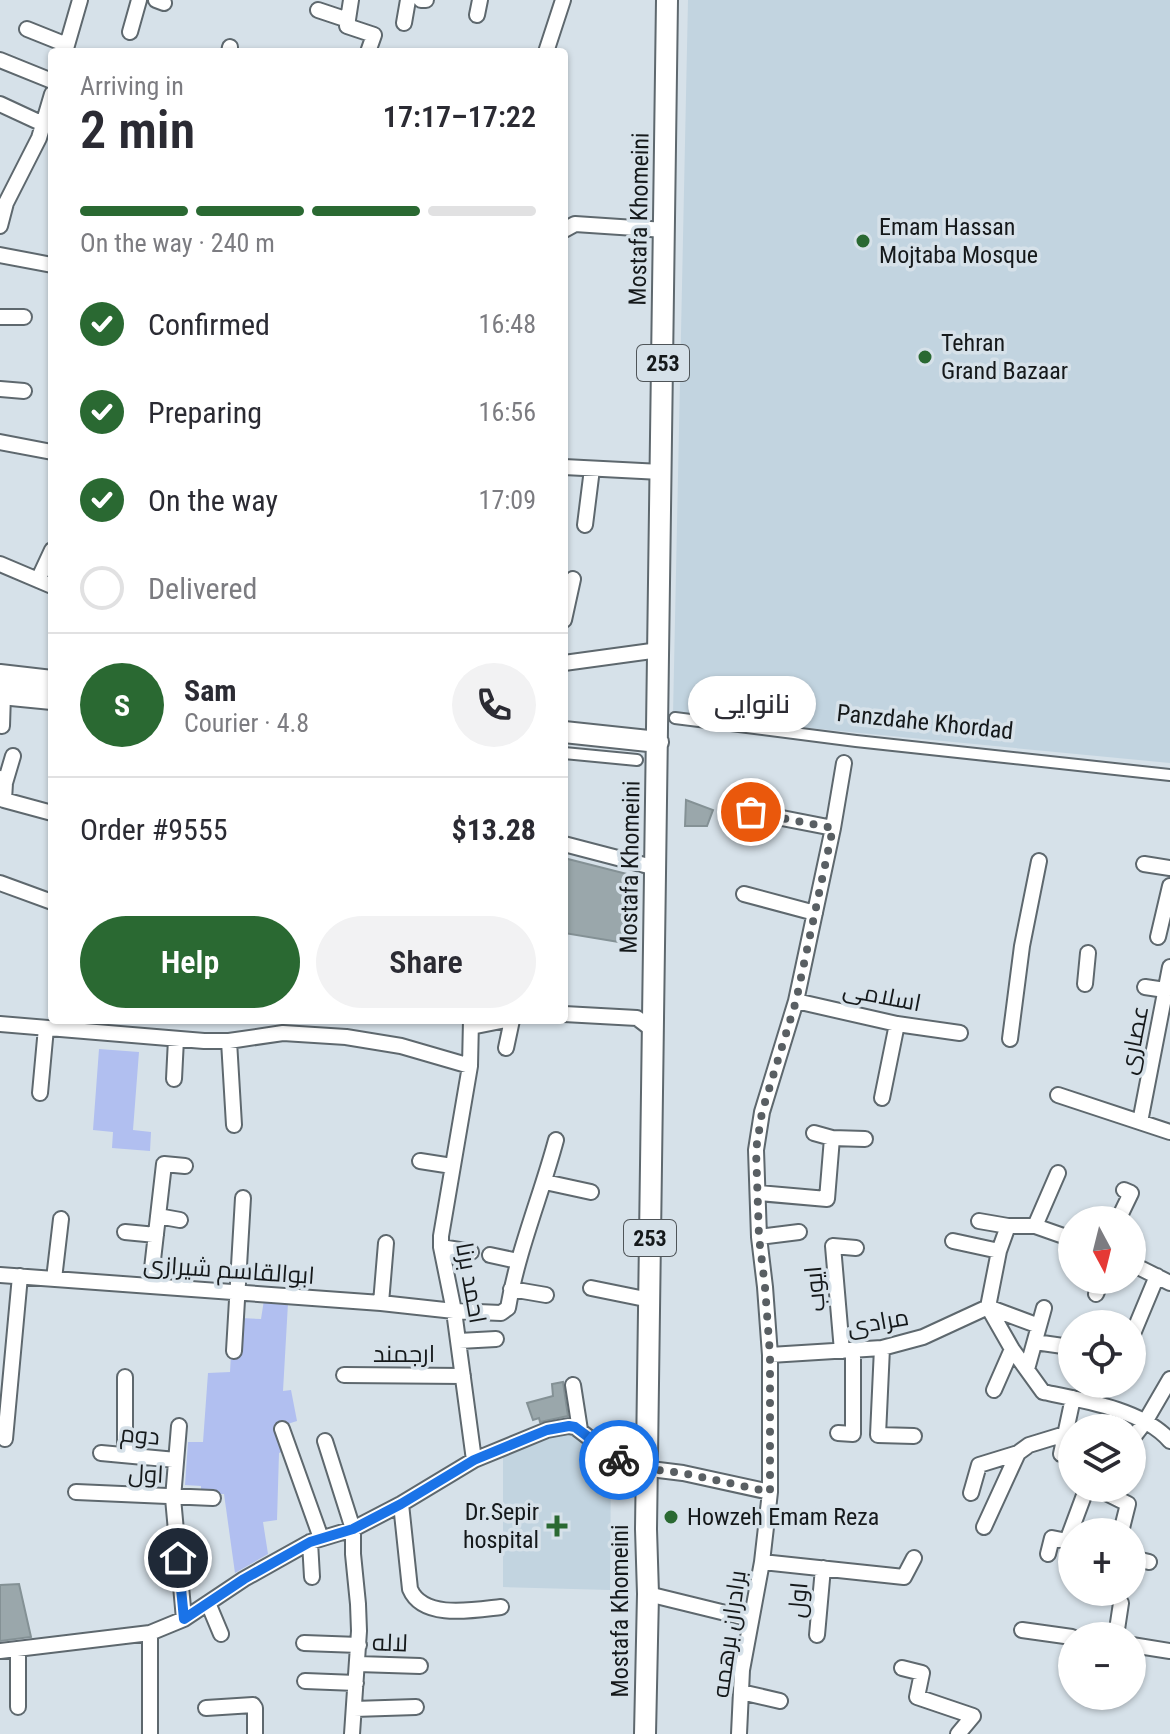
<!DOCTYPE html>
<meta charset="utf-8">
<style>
body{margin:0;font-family:"Roboto Condensed",Cairo,sans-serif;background:#f2f2f3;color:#2b2b33;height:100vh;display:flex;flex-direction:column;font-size:30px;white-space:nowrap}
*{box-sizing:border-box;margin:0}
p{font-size:26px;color:#7c7c81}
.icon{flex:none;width:44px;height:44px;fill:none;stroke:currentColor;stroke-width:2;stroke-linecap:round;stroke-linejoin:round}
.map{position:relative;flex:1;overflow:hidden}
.side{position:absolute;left:48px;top:48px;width:520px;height:976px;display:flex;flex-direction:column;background:#fff;border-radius:8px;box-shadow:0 2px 6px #0004}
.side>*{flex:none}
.needle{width:52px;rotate:173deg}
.tools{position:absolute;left:1058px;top:1206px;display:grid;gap:16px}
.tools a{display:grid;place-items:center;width:88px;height:88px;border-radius:50%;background:#fff;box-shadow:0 2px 6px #0004;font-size:40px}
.pin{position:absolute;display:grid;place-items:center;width:68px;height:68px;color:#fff;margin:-34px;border:4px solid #fff;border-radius:50%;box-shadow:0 2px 8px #0007}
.courier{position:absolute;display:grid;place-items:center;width:80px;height:80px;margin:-40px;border:6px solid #1a73e8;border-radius:50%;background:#fff;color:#222;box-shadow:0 2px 10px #0007}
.bubble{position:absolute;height:56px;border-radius:28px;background:#fff;box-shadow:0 2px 6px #0004;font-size:26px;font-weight:600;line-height:56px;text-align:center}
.head em{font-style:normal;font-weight:600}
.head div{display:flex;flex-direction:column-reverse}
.head{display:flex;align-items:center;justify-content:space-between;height:136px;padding:0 32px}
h1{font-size:52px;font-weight:600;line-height:60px}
.bar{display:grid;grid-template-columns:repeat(4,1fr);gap:12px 8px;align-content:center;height:96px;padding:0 32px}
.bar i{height:10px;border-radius:6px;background:#e1e1e2}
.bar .selected{background:#2a6932}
.bar p{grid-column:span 4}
.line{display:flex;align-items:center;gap:20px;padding:0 32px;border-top:2px solid #e1e1e2}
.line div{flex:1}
.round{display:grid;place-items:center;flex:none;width:84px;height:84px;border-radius:42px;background:#f2f2f3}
ol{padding:0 32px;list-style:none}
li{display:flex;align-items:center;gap:24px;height:88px}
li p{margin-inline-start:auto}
li .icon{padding:8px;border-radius:50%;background:#2a6932;color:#fff;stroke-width:4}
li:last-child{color:#7c7c81}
li i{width:44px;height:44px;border:4px solid #e1e1e2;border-radius:50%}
.action{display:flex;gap:16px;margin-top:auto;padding:16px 32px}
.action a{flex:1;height:92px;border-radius:48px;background:#2a6932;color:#fff;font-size:32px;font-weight:600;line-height:92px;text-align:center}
.action a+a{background:#f2f2f3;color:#2b2b33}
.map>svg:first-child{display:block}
.built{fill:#c2d4e0}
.green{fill:#b1bff0}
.building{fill:#9aa7ab;stroke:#849195;stroke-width:2}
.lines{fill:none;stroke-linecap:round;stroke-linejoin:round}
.pedestrian-casing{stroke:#5e686e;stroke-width:14}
.minor-casing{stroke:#5e686e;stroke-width:18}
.primary-casing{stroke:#5e686e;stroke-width:24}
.pedestrian{stroke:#fff;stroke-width:10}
.minor{stroke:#fff;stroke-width:14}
.primary{stroke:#fff;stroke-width:20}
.done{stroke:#595f63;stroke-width:8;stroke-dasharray:0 14.4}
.route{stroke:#1a73e8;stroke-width:10}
.poi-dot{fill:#2a6932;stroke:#d6e1e9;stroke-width:3}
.labels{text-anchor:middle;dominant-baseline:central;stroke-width:7;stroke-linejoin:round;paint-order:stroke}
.shield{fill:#d6e1e9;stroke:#4f5559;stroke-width:2}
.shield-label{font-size:22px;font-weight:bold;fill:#15191b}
.street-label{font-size:24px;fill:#15191b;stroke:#d6e1e9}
.poi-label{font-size:24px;fill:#15191b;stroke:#d6e1e9;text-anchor:start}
</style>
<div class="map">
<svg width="1170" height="1734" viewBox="0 0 1170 1734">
<rect width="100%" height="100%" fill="#d6e1e9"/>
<path class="built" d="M688 0H1170V763L673 715Z
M565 1431 576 1435 605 1455 611 1464 610 1590 503 1587V1453Z"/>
<path class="green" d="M99 1049 139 1052 133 1130 151 1132 150 1151 112 1148 113 1132 93 1130Z
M264 1300 288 1303 283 1391 291 1390 297 1421 278 1427 287 1450 279 1453 277 1520 263 1522 268 1554 235 1573 224 1494H201V1486L185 1485 188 1442H203L208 1373 230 1372 231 1354 241 1318 261 1319Z"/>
<path class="building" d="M686 800 713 810 707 826H685Z
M564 858 631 875V944L564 933Z
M563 1382 568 1416 540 1422 539 1418 533 1420 527 1403 553 1396 552 1384Z
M19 1584 31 1637 0 1641V1585Z"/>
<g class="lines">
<g class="pedestrian-casing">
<path id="pedestrian" d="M675 718 856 741 1170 775
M564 753 637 760"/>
</g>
<g class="minor-casing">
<path id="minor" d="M156 0 164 3
M351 0 347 26 374 35 368 52
M421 0H426
M318 10 348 20
M477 15 480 0
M404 23 408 0
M27 29 67 45
M130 32 139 0
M65 52 80 0
M229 52 230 47
M546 52 563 0
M0 60 52 81
M0 104 43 124
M0 226 6 203 39 138 52 94
M564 230 575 224 665 230
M0 255 52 265
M0 317H24
M0 389 24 391
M0 442 52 452
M564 467 661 472
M585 525 592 469
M0 564 52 586
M38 580 52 550
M564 620 573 579
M564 663 659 650
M2 726 3 694
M0 778 5 783 4 800 52 813
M5 783 13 756
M751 812 833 828
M564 844 656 868
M1144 864 1170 868
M0 883 52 902
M744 894 815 913
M1158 937 1170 886
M1085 984 1088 953
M1145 987 1165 990
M796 1001 897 1024 960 1033
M564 1014 637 1018 654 1031
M471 1020 470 1066 441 1236V1247L454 1311 474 1460
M0 1024 204 1041H229L283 1033 346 1037 401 1046 470 1066
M471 1027 506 1020
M1010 1039 1022 946 1039 861
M229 1041 234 1125
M506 1048 512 1020
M174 1079 176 1039
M40 1093 46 1028
M1058 1095 1170 1132
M882 1098 897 1024
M1140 1122 1170 967
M814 1133 832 1138
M420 1161 452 1166
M545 1182 591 1192
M758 1193 827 1199 832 1138 865 1139
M158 1216 180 1220
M1118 1220 1131 1193 1124 1190
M979 1221 1008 1226H1035L1072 1239
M1035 1226 1058 1173
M125 1232 156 1235
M759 1237 799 1232
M953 1241 999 1251
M441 1247 471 1252
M490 1255 518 1261
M1132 1264 1170 1283
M0 1275 381 1303 454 1311 501 1313 508 1308C518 1250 541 1196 556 1140
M54 1279 61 1219
M150 1286 164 1164 185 1166
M591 1288 650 1300
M511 1289 546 1295
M1096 1294 1102 1280
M381 1303 386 1243
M988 1307 1012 1349 1043 1392C1082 1400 1144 1410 1170 1441
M988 1307 999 1251 1008 1226
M988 1307 1039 1326
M1132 1336 1157 1276
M459 1341 496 1339
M1035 1342 1063 1346
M882 1348 878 1435 914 1436
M234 1351 243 1198
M842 1351 833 1246 856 1248
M770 1355 882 1348 923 1337 988 1307
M1027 1369 1044 1308
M344 1375 463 1376
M573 1385 580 1430
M994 1390 1012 1349
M179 1426 173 1498 184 1619
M282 1429 321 1538
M838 1433 853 1434V1350
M5 1439 20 1276
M1132 1439 1145 1422 1170 1379
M325 1441 353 1529V1554L358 1604 359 1631 352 1734
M101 1453 176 1460
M1061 1454 1073 1398
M125 1455V1377
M76 1492 213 1498
M971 1493 979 1465 1018 1453
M401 1504 410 1589C423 1620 474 1610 501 1607
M984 1527 1018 1453 1029 1445 1065 1434
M310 1542 312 1577
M1048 1554 1052 1538 1067 1541 1086 1490H1100L1128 1504 1121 1532
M1132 1558 1149 1562
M762 1562 904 1577 914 1558
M648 1594 750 1619
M208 1603 221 1634
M1022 1630 1072 1637
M817 1635 823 1568
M1116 1636 1121 1603
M304 1643 359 1645
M1132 1645 1170 1651
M18 1649V1707
M0 1651 150 1633 184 1619 244 1579 310 1542 353 1529 401 1504 474 1460 547 1430 569 1426 575 1427 626 1466 683 1473 770 1492
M358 1664 420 1666
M902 1668 922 1673 917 1697 973 1716 958 1734
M305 1681 356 1683
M741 1692 780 1701
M206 1708 253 1705 255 1708V1734
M354 1709 416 1707
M150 1734V1633
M739 1734 742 1670 762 1562 770 1492V1355L765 1287 759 1237 756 1150 762 1112 796 1001 833 828 844 763"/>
</g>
<g class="primary-casing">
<path id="primary" d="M0 675 52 681
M0 694 52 699
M564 732 658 742
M645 1734 648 1594 646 1529 667 0"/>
</g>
<use href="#pedestrian" class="pedestrian"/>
<use href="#minor" class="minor"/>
<use href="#primary" class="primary"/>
</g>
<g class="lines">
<path class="done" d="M619 1460 626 1466 683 1473 770 1492V1355L765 1287 759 1237 756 1150 762 1112 796 1001 833 828 751 812"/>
<path class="route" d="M178 1558 184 1619 244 1579 310 1542 353 1529 401 1504 474 1460 547 1430 569 1426 575 1427 619 1460"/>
</g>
<g class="poi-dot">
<circle cx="863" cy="241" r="8"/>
<circle cx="925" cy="357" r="8"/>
<circle cx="671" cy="1517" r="8"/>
<path d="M553 1514h8v8h8v8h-8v8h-8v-8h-8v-8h8z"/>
</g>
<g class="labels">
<g class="shield">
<rect x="637" y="345" width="52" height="36" rx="6"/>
<rect x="624" y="1220" width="52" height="36" rx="6"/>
</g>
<g class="shield-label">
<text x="663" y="363">253</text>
<text x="650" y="1238">253</text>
</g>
<g class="street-label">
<text transform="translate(639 219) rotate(-89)">Mostafa Khomeini</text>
<text transform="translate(925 722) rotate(6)">Panzdahe Khordad</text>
<text transform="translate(630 867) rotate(-89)">Mostafa Khomeini</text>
<text transform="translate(882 996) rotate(11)">اسلامی</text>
<text transform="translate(1134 1040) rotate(-79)">عصاری</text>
<text transform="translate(229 1270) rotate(4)">ابوالقاسم شیرازی</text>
<text transform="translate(471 1283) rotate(80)">احمد برنا</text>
<text transform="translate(815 1289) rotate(-95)">ایوب</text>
<text transform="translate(878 1322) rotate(-10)">مرادی</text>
<text x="404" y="1354">ارجمند</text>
<text transform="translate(140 1435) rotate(6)">دوم</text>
<text transform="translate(146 1474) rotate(3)">اول</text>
<text transform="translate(798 1600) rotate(-85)">اول</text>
<text transform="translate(620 1611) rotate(-90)">Mostafa Khomeini</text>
<text transform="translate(729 1634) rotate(-82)">برادران برهمه</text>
<text transform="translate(390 1643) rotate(2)">لاله</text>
</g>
<g class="poi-label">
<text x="879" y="227">Emam Hassan<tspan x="879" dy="28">Mojtaba Mosque</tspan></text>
<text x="941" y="343">Tehran<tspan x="941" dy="28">Grand Bazaar</tspan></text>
<text x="539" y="1512" text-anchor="end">Dr.Sepir<tspan x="539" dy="28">hospital</tspan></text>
<text x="687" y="1517">Howzeh Emam Reza</text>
</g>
</g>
</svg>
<div class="tools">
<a><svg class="needle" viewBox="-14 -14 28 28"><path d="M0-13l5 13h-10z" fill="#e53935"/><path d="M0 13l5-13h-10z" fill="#7c7c81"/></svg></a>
<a><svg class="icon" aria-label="locate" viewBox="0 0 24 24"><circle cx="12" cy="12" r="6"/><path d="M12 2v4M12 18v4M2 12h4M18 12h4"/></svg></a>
<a><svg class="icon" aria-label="layers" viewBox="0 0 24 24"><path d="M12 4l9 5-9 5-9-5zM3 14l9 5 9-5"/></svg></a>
<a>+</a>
<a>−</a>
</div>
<div class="pin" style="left:751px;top:812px;background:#ea580c"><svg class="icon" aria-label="bag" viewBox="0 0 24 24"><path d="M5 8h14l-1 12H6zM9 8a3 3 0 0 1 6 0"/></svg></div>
<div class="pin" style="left:178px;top:1558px;background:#1f2937"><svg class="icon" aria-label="home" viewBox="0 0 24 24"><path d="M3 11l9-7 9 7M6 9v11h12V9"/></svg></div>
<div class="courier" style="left:619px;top:1460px"><svg class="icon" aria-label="bike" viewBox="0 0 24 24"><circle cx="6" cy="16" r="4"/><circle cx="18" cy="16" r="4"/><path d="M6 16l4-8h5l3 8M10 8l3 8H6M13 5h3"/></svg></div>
<div class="bubble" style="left:688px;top:676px;width:128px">نانوایی</div>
<section class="side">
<div class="head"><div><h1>2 min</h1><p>Arriving in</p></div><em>17:17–17:22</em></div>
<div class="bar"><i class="selected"></i><i class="selected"></i><i class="selected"></i><i></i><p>On the way · 240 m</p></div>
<ol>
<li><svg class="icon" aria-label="check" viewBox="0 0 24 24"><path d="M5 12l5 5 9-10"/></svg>Confirmed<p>16:48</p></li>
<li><svg class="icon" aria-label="check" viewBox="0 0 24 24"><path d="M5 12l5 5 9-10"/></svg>Preparing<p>16:56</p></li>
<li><svg class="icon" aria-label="check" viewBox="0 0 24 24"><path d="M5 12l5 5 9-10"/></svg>On the way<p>17:09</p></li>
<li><i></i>Delivered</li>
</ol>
<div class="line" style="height:144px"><b class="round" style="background:#2a6932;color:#fff">S</b><div><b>Sam</b><p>Courier · 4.8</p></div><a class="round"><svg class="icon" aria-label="phone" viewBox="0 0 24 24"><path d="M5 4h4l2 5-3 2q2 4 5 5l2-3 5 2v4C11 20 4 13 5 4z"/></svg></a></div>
<div class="line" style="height:104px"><div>Order #9555</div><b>$13.28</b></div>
<div class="action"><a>Help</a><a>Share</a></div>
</section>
</div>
